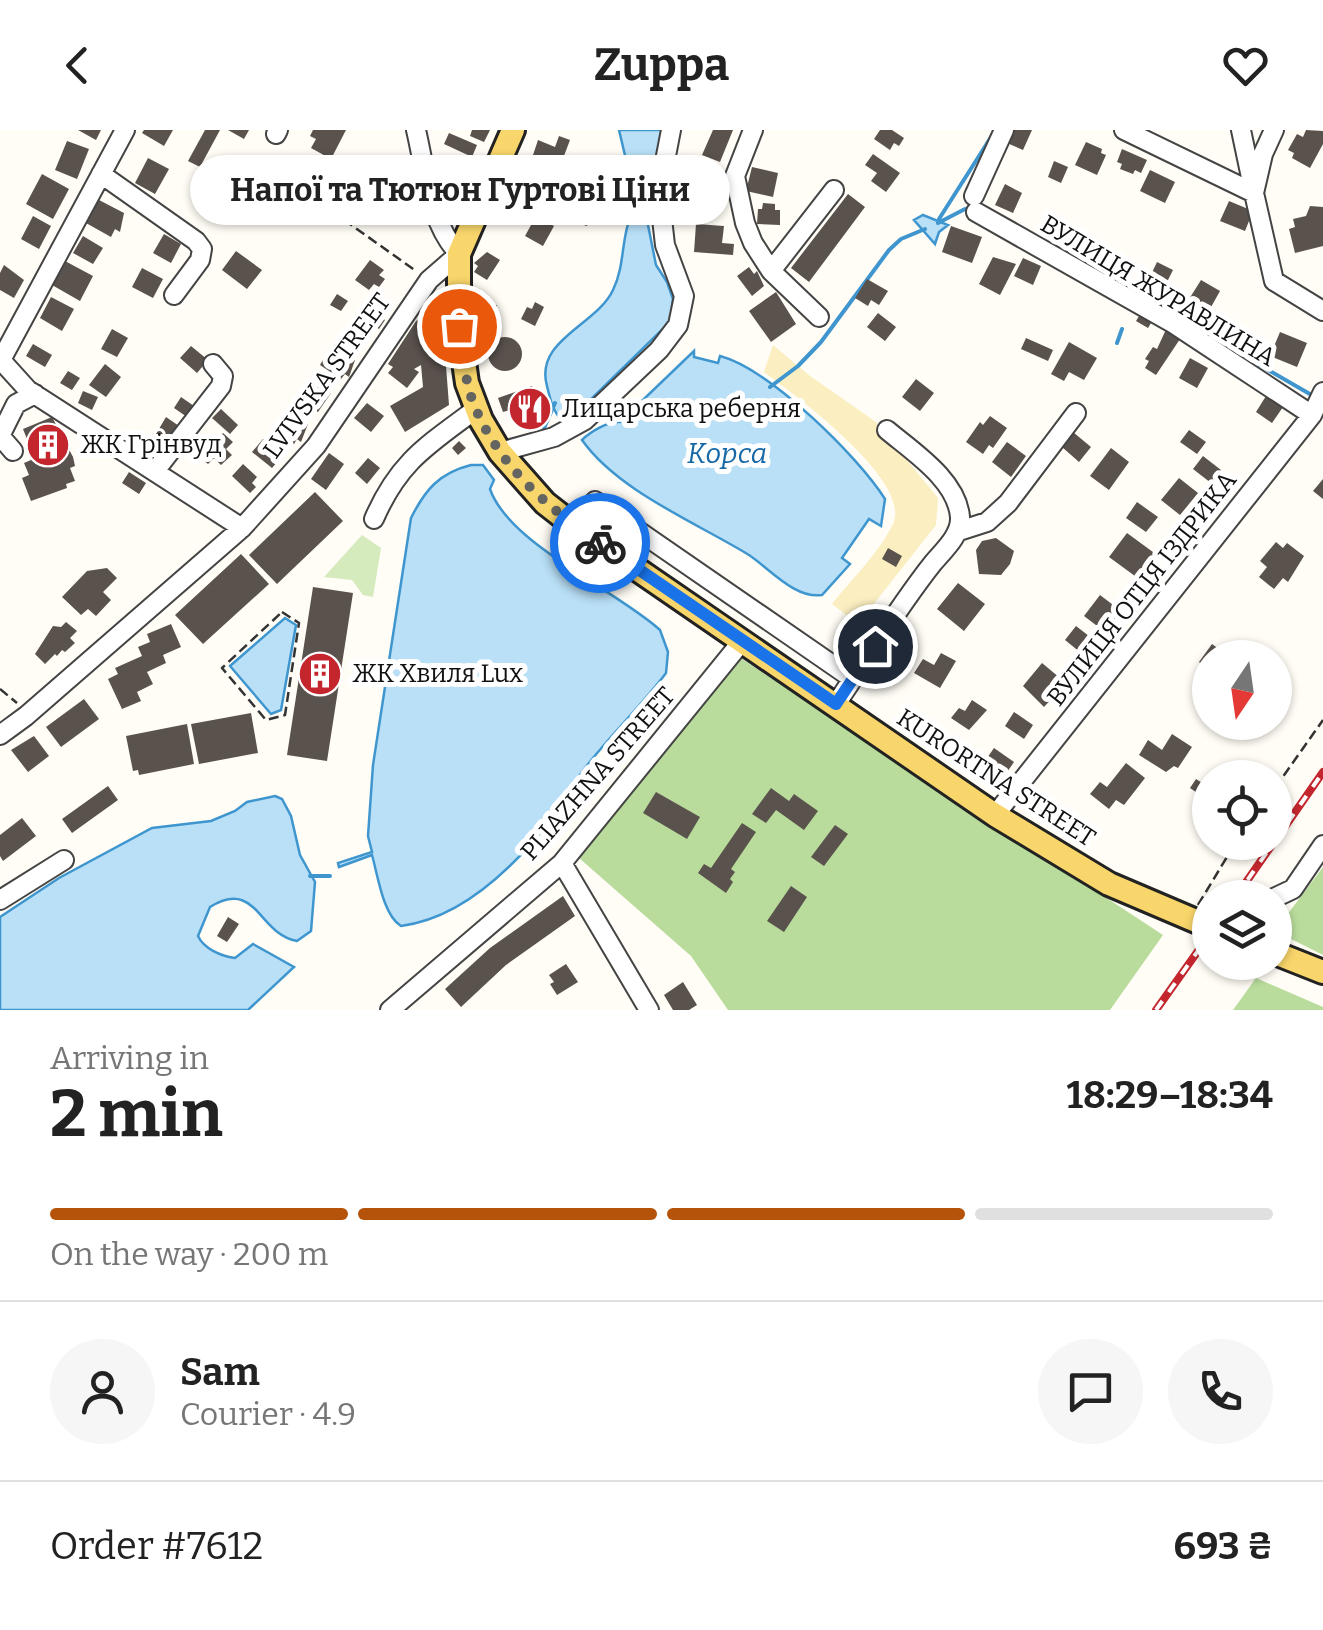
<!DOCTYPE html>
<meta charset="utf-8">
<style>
body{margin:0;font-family:Bitter,serif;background:#f6f6f6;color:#222;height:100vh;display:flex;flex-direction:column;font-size:38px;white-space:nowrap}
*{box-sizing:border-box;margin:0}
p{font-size:32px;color:#767676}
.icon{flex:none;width:55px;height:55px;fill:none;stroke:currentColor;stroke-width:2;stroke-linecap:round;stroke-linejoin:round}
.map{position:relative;height:880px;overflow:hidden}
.drawer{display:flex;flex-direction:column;background:#fff;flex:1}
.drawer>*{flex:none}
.needle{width:65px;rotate:193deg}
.buttons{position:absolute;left:1192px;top:510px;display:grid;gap:20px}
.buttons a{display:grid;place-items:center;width:100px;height:100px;border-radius:50%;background:#fff;box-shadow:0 2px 8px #0004;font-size:50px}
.pin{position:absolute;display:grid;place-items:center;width:85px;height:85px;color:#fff;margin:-42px;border:5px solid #fff;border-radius:50%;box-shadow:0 2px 10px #0007}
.courier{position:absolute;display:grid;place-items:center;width:100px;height:100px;margin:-50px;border:8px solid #1a73e8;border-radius:50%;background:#fff;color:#222;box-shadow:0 2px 12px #0007}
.bubble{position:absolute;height:70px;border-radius:35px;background:#fff;box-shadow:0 2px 8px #0004;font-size:32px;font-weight:700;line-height:70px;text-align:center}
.summary em{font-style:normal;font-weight:700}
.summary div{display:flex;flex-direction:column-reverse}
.summary{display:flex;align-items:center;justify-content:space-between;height:170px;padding:0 50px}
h1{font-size:65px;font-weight:700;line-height:75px}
.bar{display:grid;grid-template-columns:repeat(4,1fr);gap:15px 10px;align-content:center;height:120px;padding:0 50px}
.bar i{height:12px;border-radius:8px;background:#e0e0e0}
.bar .current{background:#b45309}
.bar p{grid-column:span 4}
.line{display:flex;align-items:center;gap:25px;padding:0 50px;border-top:2px solid #e0e0e0}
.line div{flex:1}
.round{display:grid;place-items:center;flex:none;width:105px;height:105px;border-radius:52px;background:#f6f6f6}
header{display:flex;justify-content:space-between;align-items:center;height:130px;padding:0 50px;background:#fff;font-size:45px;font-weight:700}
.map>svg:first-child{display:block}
.green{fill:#d5ebbd}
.forest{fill:#b9dc9c}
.sand{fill:#fbeec1}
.water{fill:#b9e0f7;stroke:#3f96cf;stroke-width:2.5}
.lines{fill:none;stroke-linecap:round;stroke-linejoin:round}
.stream{stroke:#3f96cf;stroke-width:4}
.building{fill:#5a524d}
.minor-casing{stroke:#444;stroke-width:22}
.major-casing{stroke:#222;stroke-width:28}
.path{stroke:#333;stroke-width:2.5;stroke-dasharray:10 5;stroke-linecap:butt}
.minor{stroke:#fff;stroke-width:18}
.major{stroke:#f9d66b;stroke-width:22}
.rail-casing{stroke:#c4262e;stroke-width:8}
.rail{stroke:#fff;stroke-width:4;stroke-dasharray:11;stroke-linecap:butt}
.done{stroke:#646461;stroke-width:10;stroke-dasharray:0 18}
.route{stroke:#1a73e8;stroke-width:12}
.labels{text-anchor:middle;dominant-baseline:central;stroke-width:10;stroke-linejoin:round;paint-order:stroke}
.street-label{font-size:25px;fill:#111;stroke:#fff}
.poi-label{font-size:25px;fill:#111;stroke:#fff;text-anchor:start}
.water-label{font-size:28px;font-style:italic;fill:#1768a6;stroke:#fff}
</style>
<header><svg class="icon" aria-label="back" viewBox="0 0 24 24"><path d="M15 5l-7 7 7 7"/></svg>Zuppa<svg class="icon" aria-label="heart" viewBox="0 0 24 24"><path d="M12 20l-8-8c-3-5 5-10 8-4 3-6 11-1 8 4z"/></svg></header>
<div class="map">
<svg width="1323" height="880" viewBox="0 0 1323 880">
<rect width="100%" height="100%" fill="#fffdf5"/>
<path class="green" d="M362 405 381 418 373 467 363 465 352 450 324 447Z"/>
<path class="forest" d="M739 527 1163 805 1110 880H728L691 826 579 728Z
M1323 737V825L1275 801Z
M1256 848 1323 877V880H1233Z"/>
<path class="sand" d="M773 215 810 246 876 292 938 368 936 395 858 494 832 474C852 449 879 423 893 394 913 351 795 265 764 242Z"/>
<path class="water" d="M619 0H664L652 56 632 55Z
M631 85H643L647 90 656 135 667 152 673 169 670 192 587 273 579 285 562 291C553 281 550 269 547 256 534 210 597 195 613 160 625 136 621 108 631 85Z
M923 85 948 95 939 102 935 114 914 90Z
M694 221V227L718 233 720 226C769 239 857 325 885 369L881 396 869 389 842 428 850 434 822 465C795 469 770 439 749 425 697 393 618 361 582 310 590 302 608 291 620 292Z
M471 335H483L494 350 490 359C509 414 616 460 660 500L668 522 666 543C640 578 608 607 582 642 573 654 567 669 558 681 520 731 466 788 401 796 383 785 378 746 372 725L339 737 338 733 372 722 368 706 373 635 411 388C425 360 439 343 471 335Z
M285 488 296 495 281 580 271 584 230 536Z
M275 666 282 669 291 686 300 725 315 752 311 801 297 811C258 804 257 748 210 777L198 806C204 819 221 826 235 828L253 814 294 837 248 880H0V787L59 748 152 698 211 691 235 681 247 672Z"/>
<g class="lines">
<path class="stream" d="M939 89 993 4
M645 90 646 55
M938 93 965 79
M1194 197 1315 267
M1117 213 1122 199
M770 257 798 236 821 212 889 120 901 109 925 99
M544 298 555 273
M310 746H330"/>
</g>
<path class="building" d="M78 0H101L96 10Z
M144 0H173L164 16 142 3Z
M205 0H220L200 37 188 31Z
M228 0H249L244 9Z
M313 0H346L331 29 311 18 316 9 310 6Z
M472 0H490L484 12 470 6Z
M713 0H733L720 32 702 25Z
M880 0H892L904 8 899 16 894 13 890 20 874 9Z
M1013 0H1032L1023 20 1007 13Z
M1306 0 1323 1V14L1310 38 1292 28 1294 23 1288 20 1297 4 1303 7Z
M449 3 477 15 472 27 444 14Z
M559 6 570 10 559 39 532 28 538 10 555 17Z
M67 11 89 19 77 49 55 40Z
M1086 12 1102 19 1101 23 1106 25 1097 45 1075 35Z
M1122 19 1147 30 1141 43 1135 40 1133 44 1120 39 1122 34 1117 32Z
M873 24 900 43 886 62 871 51 877 43 865 35Z
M148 28 169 39 155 64 135 53Z
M218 28 239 40 236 45 249 52 241 65 208 44Z
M373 31 381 35 391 32 396 45 405 52 401 59 405 62 397 74 392 71 388 78 356 56 360 50 356 37H369Z
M442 31 472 43 457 85 438 79 450 48 438 43Z
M1054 31 1068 37 1061 53 1048 47Z
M752 37 778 43 773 67 746 61Z
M1150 40 1175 52 1165 73 1140 61Z
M529 43 547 53 537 70 532 67 529 74 516 67 521 50 524 52Z
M42 44 69 59 53 89 26 74Z
M1005 54 1022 63 1013 83 995 75Z
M848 64 865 77 809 152 791 138Z
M99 70 124 83 120 102 115 99 111 107 86 93Z
M581 71 594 76 587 96 574 92Z
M1229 71 1253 81 1245 101 1220 91Z
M763 73 775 74V80H780V95L757 94 758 79H762Z
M1310 76 1323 77V116L1295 123 1289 99 1295 97 1293 89 1306 86Z
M33 86 51 96 39 119 21 109Z
M536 86 554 96 543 116 525 106Z
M696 94 724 96 722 113 734 114 733 125 694 122Z
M951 96 982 107 972 133 942 122Z
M164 104 181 114 171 133 153 123Z
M83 106 103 118 93 134 73 123Z
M236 121 262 140 247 159 222 140Z
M487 122 500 130 487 150 474 142 478 136 474 133Z
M993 127 1016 134 1000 165 979 154Z
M1023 128 1041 136 1033 155 1014 146Z
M370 130 384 140 379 145 385 149 379 157 374 154 369 160 355 150Z
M65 131 93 146 80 171 52 155Z
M1157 132 1173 140 1164 158 1148 151Z
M4 135 24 150 14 168 0 160V143Z
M749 137 754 144 757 141 764 156 752 166 737 146Z
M142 138 163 149 153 168 132 157Z
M867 149 888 161 879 175 871 170 868 176 855 168Z
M1201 150 1220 161 1206 186 1186 174Z
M776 162 796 194 771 212 749 181Z
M337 164 348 171 341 181 330 175Z
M51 167 74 179 62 201 40 188Z
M535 172 544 177 535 196 521 189 527 177 532 179Z
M497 175 498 198H476V176Z
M1142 181 1154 188 1148 198 1136 191Z
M376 183 385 190 379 199 370 193Z
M878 183 896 197 885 211 867 197Z
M426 184 437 186 443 197 449 275 405 302 390 276 423 257 421 235 414 239 419 242 407 258 388 243 393 237 388 234 416 191Z
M1169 193 1184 203 1156 245 1145 238 1149 231 1145 229 1153 217 1157 219Z
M112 199 128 208 117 227 101 219Z
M1280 202 1307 213 1297 237 1270 226Z
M488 224a17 17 0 1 1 34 0a17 17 0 1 1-34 0Z
M1026 208 1053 220 1048 231 1021 219Z
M1069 212 1097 228 1084 250 1069 242 1064 251 1051 244Z
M33 214 52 225 45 237 26 226Z
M191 216 208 230 197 243 180 228Z
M343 221 355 230 349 247 345 244 341 249 320 235 325 226 330 229 334 222 340 226Z
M1190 228 1208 238 1197 258 1179 248Z
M105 234 121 247 106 267 89 255Z
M68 241 80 248 72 260 60 253Z
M916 249 934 263 920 281 902 267Z
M319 255 331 263 318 282 306 275Z
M532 256 544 293 527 299 520 277 503 282 498 268Z
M83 261 98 267 92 280 78 273Z
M1266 266 1283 277 1272 293 1256 282Z
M181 267 194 276 187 287 174 278Z
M367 273 384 286 371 302 354 288Z
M221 279 238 295 230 304 212 288Z
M294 285 308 294 301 312 297 309 294 314 283 308 280 312 269 305 278 291 282 294 285 288 290 291Z
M990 286 1007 298 993 318 989 315 983 324 966 312 980 292 983 295Z
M52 287 73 327 75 336 70 338 75 351 66 354 67 358 31 371 22 348 29 345 24 333 31 330 30 326 33 324 23 299Z
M166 287 179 296 166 317 153 309Z
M1189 300 1206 312 1197 324 1180 312Z
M1073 302 1091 317 1079 332 1062 317Z
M223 303 233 312 226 319 232 325 221 335 214 328 208 334 200 327 197 330 184 316 195 305 208 318Z
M263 309 283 325 272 338 252 322Z
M459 311 466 318 458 325 452 318Z
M1007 312 1026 326 1011 347 992 332Z
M1111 318 1129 332 1109 360 1090 346Z
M329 323 344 334 326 360 311 349Z
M1203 326 1221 340 1211 353 1193 339Z
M368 328 380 338 367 354 355 343Z
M243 334 257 347 252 353 256 357 250 363 232 346Z
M129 342 146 353 139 364 122 353Z
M1179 348 1198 363 1180 385 1161 370Z
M1323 349V369L1313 361Z
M315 362 343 391 277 454 249 425Z
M1137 372 1158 387 1146 402 1126 388Z
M1127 403 1157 425 1139 449 1109 427Z
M996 408 1014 421 1010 434 1001 445 979 444 976 420 982 411Z
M1276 412 1283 418 1287 413 1304 426 1288 452 1283 448 1274 459 1259 447 1267 437 1260 431Z
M888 418 902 426 896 437 882 429Z
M241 424 269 454 203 514 175 485Z
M107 438 117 448 103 462 111 470 96 486 88 479 81 485 62 467 87 441Z
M958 453 985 474 964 501 937 479Z
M313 457 353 463 327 631 287 625Z
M1100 465 1121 481 1105 502 1084 486Z
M66 492 77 501 70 508 75 513 65 522 62 520 57 526 55 524 45 534 35 524 53 496 61 497Z
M171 494 181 517 163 525 166 533 147 542 153 554 137 562 141 571 122 579 108 549 118 544 115 538 142 526 138 517 150 512 147 504Z
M1076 496 1098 513 1086 527 1065 510Z
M1212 514 1231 528H1210V556L1196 546 1204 536 1199 532Z
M941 523 956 531 940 558 914 543 923 529 934 535Z
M1042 533 1060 548 1051 559 1056 564 1044 577 1023 556Z
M84 569 99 589 61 617 46 597Z
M972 570 987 580 969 600 951 588 959 578 965 581Z
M1014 582 1033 595 1024 609 1005 596Z
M251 583 258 623 199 634 191 594Z
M187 594 194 634 139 645 138 640 133 641 126 606Z
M1172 604 1192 617 1178 638 1174 636 1166 642 1139 625 1148 610 1162 620Z
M34 606 49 626 28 642 11 620Z
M994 618 1014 632 1005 645 998 640 995 645 987 639 990 635 985 631Z
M1126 633 1145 648 1124 675 1116 670 1109 679 1090 664 1100 652 1107 657Z
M1196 649 1210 658 1206 669 1190 658Z
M108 656 118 670 72 703 62 689Z
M771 658 789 671 794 664 818 681 804 700 776 680 766 693 752 684Z
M656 662 700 687 687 709 643 683Z
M22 688 36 706 3 731 0 726V705Z
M742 693 756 702 731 739 735 742 730 749 733 752 726 763 698 743 704 734 711 738Z
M835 695 848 704 824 736 811 727Z
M791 756 807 767 784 802 767 791Z
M563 766 575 786 506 835 461 877 445 859 490 818Z
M228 787 239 794 227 812 217 806Z
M566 834 578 852 557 865 550 854 554 852 549 845Z
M683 852 697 875 689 880H673L664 865Z"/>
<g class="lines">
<g class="minor-casing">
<path id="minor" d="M753 0 735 46 745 93 753 113 771 141 819 187
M1124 0 1254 63
M1241 0 1253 57
M1274 0 1263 24 1254 63 1274 151 1323 181
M276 4 278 0
M101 44 196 111 202 119 200 130 174 165
M974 66 1004 0
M976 82 1174 194 1312 285
M771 141 834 60
M0 229 28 260 242 398
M1 230 125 0
M13 321 0 306 16 274 35 264
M500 322 554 307 585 290 659 220 678 195 684 166 665 115 659 62 671 0
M155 341 221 256 223 246 213 234
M595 371 853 549
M374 389C399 331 428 315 476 279
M959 401 987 392 1008 373 1076 283
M836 574C868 527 898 477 933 433 944 420 961 405 960 387 957 350 913 322 887 300
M0 605 26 586 242 398 316 316 429 150 459 124C429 92 426 42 416 0
M995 685 1312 285 1323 262
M562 733 649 880
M1274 768 1293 759 1323 715
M0 770 64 730
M390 880 562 733 743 510"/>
</g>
<g class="major-casing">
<path id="major" d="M513 0 459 124V196L467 253 481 290 500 322 545 373 577 398 995 685 1109 754 1210 797
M1275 823 1323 842"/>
</g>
<path class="path" d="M295 55 416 141
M282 482 299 493 285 585 266 590 222 538Z
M0 559 17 573
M1275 658 1323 590
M1198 775 1236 712"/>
<use href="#minor" class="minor"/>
<use href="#major" class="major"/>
<g class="rail-casing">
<path id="rail" d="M1275 711 1323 642
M1235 768 1274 712
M1156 880 1210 804"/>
</g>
<use href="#rail" class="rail"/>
</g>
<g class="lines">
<path class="done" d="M459 196C463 221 464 248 473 272 497 334 546 377 600 413"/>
<path class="route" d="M600 413 836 574 875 516"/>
</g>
<defs>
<g id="restaurant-disc" transform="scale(2.25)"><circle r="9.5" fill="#c4262e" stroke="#fff"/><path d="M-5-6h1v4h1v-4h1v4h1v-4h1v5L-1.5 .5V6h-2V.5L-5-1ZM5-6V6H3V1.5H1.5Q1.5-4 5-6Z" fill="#fff"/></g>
<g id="building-disc" transform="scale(2.25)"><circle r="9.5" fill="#c4262e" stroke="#fff"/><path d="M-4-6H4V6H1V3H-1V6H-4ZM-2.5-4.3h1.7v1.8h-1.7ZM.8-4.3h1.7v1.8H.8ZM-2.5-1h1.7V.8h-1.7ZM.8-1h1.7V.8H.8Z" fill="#fff"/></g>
</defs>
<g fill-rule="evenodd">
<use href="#restaurant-disc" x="530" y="279"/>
<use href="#building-disc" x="48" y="315"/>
<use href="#building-disc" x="320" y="544"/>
</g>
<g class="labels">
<g class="street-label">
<text transform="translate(1158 161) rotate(31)">ВУЛИЦЯ ЖУРАВЛИНА</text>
<text transform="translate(327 246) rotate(-54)">LVIVSKA STREET</text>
<text transform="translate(1142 459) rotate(-52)">ВУЛИЦЯ ОТЦЯ ІЗДРИКА</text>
<text transform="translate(598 644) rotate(-49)">PLIAZHNA STREET</text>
<text transform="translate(996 648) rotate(33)">KURORTNA STREET</text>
</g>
<g class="poi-label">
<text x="562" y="279">Лицарська реберня</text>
<text x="80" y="315">ЖК Грінвуд</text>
<text x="352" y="544">ЖК Хвиля Lux</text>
</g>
<g class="water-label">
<text x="727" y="323">Корса</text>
</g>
</g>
</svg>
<div class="buttons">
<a><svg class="needle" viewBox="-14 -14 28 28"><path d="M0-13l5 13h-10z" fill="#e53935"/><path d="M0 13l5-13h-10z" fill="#767676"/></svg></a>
<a><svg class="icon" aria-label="locate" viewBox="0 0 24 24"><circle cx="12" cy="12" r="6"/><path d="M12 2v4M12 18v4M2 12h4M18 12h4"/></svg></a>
<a><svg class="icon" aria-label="layers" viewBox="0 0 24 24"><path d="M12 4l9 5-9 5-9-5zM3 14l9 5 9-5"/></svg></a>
</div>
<div class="pin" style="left:459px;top:196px;background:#ea580c"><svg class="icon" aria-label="bag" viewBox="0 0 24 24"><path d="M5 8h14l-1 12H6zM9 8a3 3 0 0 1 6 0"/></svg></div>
<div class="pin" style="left:875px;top:516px;background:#1f2937"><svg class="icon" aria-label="home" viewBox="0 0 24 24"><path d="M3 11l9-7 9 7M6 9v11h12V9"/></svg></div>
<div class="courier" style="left:600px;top:413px"><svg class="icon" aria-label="bike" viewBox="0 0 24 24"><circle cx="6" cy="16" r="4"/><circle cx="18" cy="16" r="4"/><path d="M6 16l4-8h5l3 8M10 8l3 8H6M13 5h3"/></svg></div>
<div class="bubble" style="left:190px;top:25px;width:540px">Напої та Тютюн Гуртові Ціни</div>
</div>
<section class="drawer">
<div class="summary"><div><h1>2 min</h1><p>Arriving in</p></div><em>18:29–18:34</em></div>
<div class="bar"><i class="current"></i><i class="current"></i><i class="current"></i><i></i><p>On the way · 200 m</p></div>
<div class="line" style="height:180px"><a class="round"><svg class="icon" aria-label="person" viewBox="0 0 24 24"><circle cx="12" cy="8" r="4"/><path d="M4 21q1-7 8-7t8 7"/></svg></a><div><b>Sam</b><p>Courier · 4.9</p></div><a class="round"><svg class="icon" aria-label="chat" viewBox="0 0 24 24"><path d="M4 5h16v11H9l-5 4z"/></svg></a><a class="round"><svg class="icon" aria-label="phone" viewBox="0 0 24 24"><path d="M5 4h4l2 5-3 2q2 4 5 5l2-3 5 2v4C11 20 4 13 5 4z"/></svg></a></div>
<div class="line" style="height:130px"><div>Order #7612</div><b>693 ₴</b></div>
</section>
